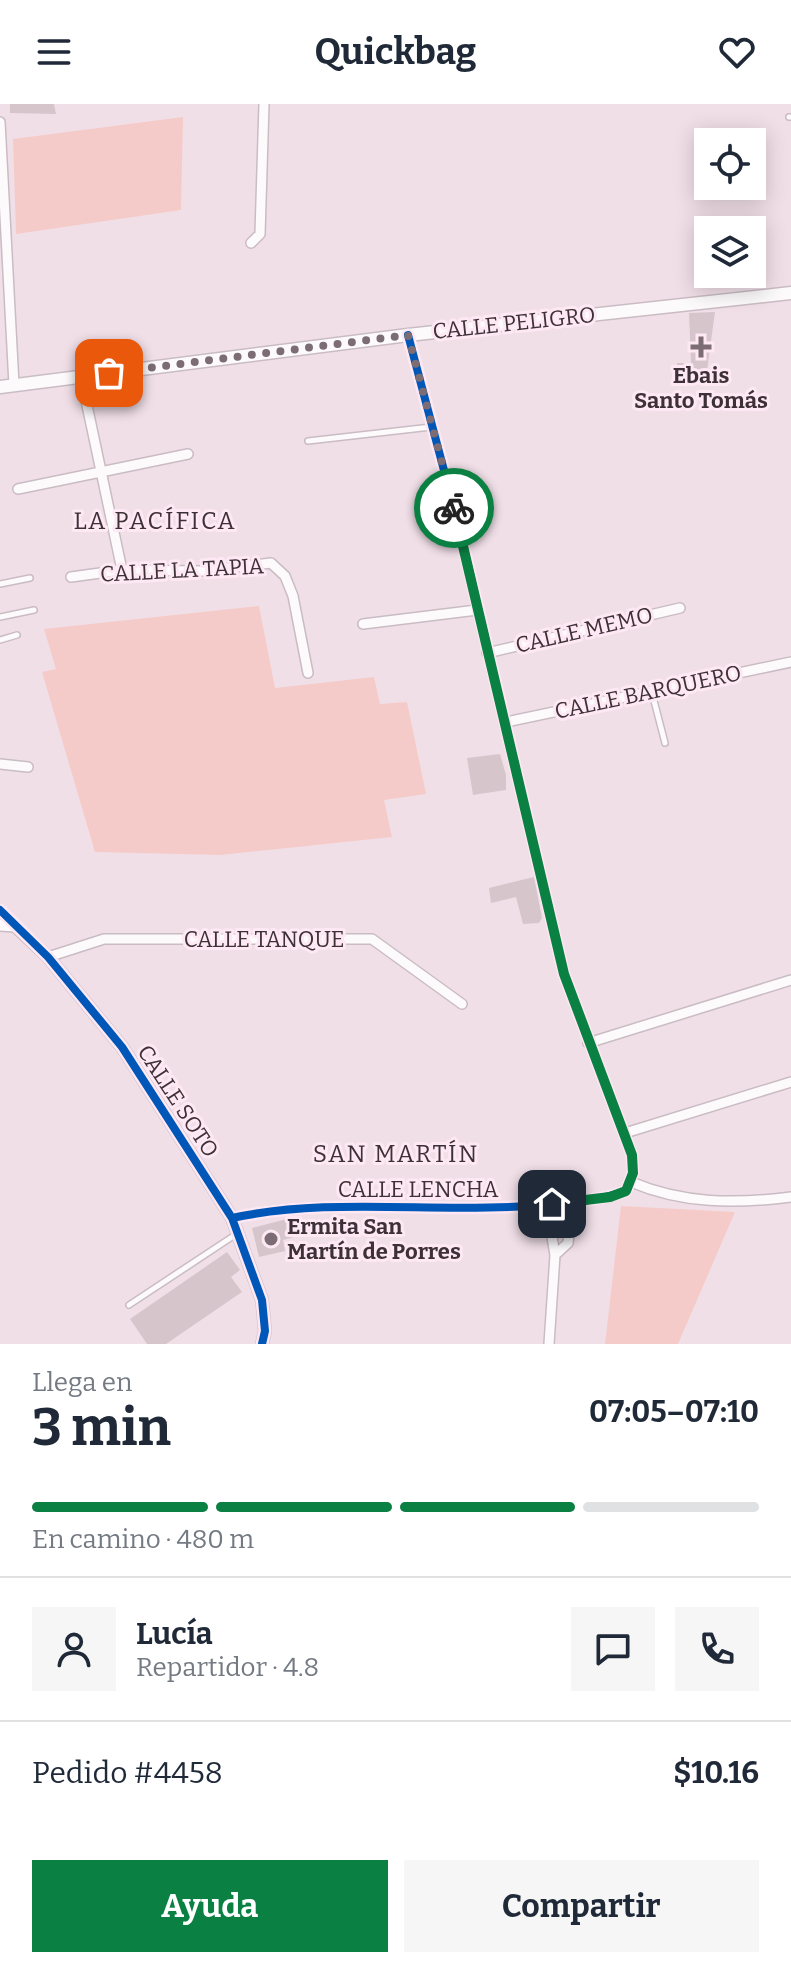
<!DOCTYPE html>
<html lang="es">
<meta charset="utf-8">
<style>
body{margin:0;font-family:Bitter,serif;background:#f6f6f7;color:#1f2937;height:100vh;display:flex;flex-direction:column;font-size:30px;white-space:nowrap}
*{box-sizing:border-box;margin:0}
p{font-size:26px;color:#747a83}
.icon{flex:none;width:44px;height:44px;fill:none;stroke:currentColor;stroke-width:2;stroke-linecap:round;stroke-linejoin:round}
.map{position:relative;height:1240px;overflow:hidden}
.sheet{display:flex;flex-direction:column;background:#fff;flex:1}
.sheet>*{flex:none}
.controls{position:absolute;left:694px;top:24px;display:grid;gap:16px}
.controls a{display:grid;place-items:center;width:72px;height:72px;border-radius:0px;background:#fff;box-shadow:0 4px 20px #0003;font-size:40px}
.pin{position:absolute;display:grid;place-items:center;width:68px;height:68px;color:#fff;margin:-34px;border-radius:16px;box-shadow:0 4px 12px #0006}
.courier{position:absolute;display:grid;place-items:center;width:80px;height:80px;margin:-40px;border:6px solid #0b8043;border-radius:50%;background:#fff;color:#222;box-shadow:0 2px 10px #0007}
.headline em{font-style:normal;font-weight:700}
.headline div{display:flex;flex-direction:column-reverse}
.headline{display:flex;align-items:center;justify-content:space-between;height:136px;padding:0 32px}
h1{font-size:52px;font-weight:700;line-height:60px}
.bar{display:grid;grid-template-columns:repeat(4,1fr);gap:12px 8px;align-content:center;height:96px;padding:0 32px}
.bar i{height:10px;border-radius:6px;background:#e0e1e3}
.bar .current{background:#0b8043}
.bar p{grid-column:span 4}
.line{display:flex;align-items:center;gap:20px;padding:0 32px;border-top:2px solid #e0e1e3}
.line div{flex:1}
.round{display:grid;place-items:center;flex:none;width:84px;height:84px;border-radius:0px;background:#f6f6f7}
.button{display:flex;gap:16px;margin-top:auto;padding:16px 32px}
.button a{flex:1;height:92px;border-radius:0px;background:#0b8043;color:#fff;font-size:32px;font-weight:700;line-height:92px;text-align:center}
.button a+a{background:#f6f6f7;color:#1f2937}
header{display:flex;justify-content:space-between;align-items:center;height:104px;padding:0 32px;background:#fff;font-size:36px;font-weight:700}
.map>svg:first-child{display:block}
.green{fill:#f5cbc9}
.building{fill:#d6c6cb}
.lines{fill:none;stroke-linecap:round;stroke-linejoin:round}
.service-casing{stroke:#cabcc3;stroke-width:8}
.minor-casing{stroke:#cabcc3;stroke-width:12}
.tertiary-casing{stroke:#cabcc3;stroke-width:14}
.secondary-casing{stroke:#cabcc3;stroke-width:15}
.service{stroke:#fdfafc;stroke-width:5}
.minor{stroke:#fdfafc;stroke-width:9}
.tertiary{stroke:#fdfafc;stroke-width:11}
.secondary{stroke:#fdfafc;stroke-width:12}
.cycleway-casing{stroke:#fde8f3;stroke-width:13}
.cycleway{stroke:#0057b8;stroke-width:8}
.done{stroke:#7c6d75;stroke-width:8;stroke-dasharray:0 14.4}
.route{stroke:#0b8043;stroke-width:10}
.poi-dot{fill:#7c6d75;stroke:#fde8f3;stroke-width:3}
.labels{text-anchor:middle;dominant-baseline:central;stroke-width:6;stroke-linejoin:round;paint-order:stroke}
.street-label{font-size:22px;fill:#3d3037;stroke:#fde8f3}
.poi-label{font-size:22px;font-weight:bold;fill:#3d3037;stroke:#fde8f3}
.neighbourhood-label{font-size:24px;letter-spacing:2px;fill:#3d3037;stroke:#fde8f3}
</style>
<header><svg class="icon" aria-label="menu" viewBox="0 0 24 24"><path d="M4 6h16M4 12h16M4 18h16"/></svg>Quickbag<svg class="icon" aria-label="heart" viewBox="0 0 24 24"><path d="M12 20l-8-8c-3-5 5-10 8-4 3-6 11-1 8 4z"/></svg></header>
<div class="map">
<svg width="791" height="1240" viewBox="0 0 791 1240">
<rect width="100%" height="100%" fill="#f1dfe8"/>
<path class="green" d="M183 13 181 106 16 130 13 35Z
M259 502 275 584 374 573 380 600 407 598 426 690 384 696 392 733 220 751 95 748 42 568 56 565 44 525Z
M621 1102 735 1108 678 1240H605Z"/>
<path class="building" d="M10 0H54L56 10 10 9Z
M715 208 706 274 678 275 677 259H691L689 209Z
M500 650 506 671V686L473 691 467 654Z
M534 773 542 814 539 819 523 820 516 793 491 799 489 784Z
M322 1115 324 1126 294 1128V1133L283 1136 285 1147 259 1153 252 1124 283 1116Z
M227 1148 240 1166 231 1173 242 1188 166 1240H147L130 1215Z"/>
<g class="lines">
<g class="service-casing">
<path id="service" d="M789 13H791
M308 337 431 323
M0 480 30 474
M0 513 34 506
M0 536 17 531
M652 589 665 639
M129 1201 238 1129"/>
</g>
<g class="minor-casing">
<path id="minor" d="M0 18 14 281
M251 139 260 130 264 0
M81 273 122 466
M18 385 188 350
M71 473 122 466 202 467 271 459 285 472 293 492 308 569
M363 520 477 506
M487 549 680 504
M506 618 791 558
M0 660 28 663
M0 806 15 822
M48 853 104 835H372L462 900
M588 939 791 876
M625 1029 791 978
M631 1078C683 1100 735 1100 791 1093
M232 1114C330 1093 430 1109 530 1102 561 1099 596 1098 626 1087L633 1069 632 1051 564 870 458 419 408 231
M555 1151 568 1139 572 1097
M549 1240 555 1151 552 1133V1100"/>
</g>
<g class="tertiary-casing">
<path id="tertiary" d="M0 821 15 822 48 853 122 943 232 1114 262 1196 265 1227 262 1240"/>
</g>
<g class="secondary-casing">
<path id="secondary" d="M0 283 408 231 791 189"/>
</g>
<use href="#service" class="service"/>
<use href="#minor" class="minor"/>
<use href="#tertiary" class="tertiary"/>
<use href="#secondary" class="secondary"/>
<g class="cycleway-casing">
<path id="cycleway" d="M0 806 48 853 122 943 232 1114 262 1196 265 1227 262 1240
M232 1114C330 1093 430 1109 530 1102 561 1099 596 1098 626 1087L633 1069 632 1051 564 870 458 419 408 231"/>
</g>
<use href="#cycleway" class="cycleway"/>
</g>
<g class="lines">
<path class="done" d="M109 269 408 231 454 404"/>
<path class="route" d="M454 404 564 870 632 1051 633 1069 626 1087 610 1093 552 1100"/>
</g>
<g class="poi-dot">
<path d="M697 231h8v8h8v8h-8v8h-8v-8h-8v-8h8z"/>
<circle cx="271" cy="1135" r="8"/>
</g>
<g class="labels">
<g class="street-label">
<text transform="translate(514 219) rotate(-6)">CALLE PELIGRO</text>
<text transform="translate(182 466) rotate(-3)">CALLE LA TAPIA</text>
<text transform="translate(584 526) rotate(-13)">CALLE MEMO</text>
<text transform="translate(648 588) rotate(-12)">CALLE BARQUERO</text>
<text x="264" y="835">CALLE TANQUE</text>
<text transform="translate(178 997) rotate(57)">CALLE SOTO</text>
<text x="418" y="1085">CALLE LENCHA</text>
</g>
<g class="poi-label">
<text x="701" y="271">Ebais<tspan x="701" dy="25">Santo Tomás</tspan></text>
<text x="287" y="1122" text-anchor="start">Ermita San<tspan x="287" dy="25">Martín de Porres</tspan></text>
</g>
<g class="neighbourhood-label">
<text x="155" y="417">LA PACÍFICA</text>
<text x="396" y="1050">SAN MARTÍN</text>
</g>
</g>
</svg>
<div class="controls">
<a><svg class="icon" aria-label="locate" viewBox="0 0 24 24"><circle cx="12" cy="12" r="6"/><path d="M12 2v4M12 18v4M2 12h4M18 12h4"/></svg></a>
<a><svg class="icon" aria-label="layers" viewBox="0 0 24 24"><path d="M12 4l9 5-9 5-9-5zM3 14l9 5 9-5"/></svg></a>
</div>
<div class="pin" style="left:109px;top:269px;background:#ea580c"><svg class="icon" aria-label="bag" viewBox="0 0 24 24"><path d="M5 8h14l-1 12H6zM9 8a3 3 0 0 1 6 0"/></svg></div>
<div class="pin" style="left:552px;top:1100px;background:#1f2937"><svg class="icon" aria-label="home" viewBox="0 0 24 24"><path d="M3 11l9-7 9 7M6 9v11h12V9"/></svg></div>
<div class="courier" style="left:454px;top:404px"><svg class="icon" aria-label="bike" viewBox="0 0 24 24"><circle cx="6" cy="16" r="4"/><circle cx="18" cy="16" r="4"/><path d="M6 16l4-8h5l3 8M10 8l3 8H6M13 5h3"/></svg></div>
</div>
<section class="sheet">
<div class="headline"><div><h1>3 min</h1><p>Llega en</p></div><em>07:05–07:10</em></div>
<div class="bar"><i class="current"></i><i class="current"></i><i class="current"></i><i></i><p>En camino · 480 m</p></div>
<div class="line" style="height:144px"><a class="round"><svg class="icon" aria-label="person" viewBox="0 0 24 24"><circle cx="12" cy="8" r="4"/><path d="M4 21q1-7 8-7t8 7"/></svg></a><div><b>Lucía</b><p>Repartidor · 4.8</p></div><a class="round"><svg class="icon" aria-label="chat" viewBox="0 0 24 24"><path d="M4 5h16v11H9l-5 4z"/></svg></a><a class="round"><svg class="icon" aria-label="phone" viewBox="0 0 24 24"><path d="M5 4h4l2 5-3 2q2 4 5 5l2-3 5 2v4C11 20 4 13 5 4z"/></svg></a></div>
<div class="line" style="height:104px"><div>Pedido #4458</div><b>$10.16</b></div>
<div class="button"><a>Ayuda</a><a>Compartir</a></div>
</section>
